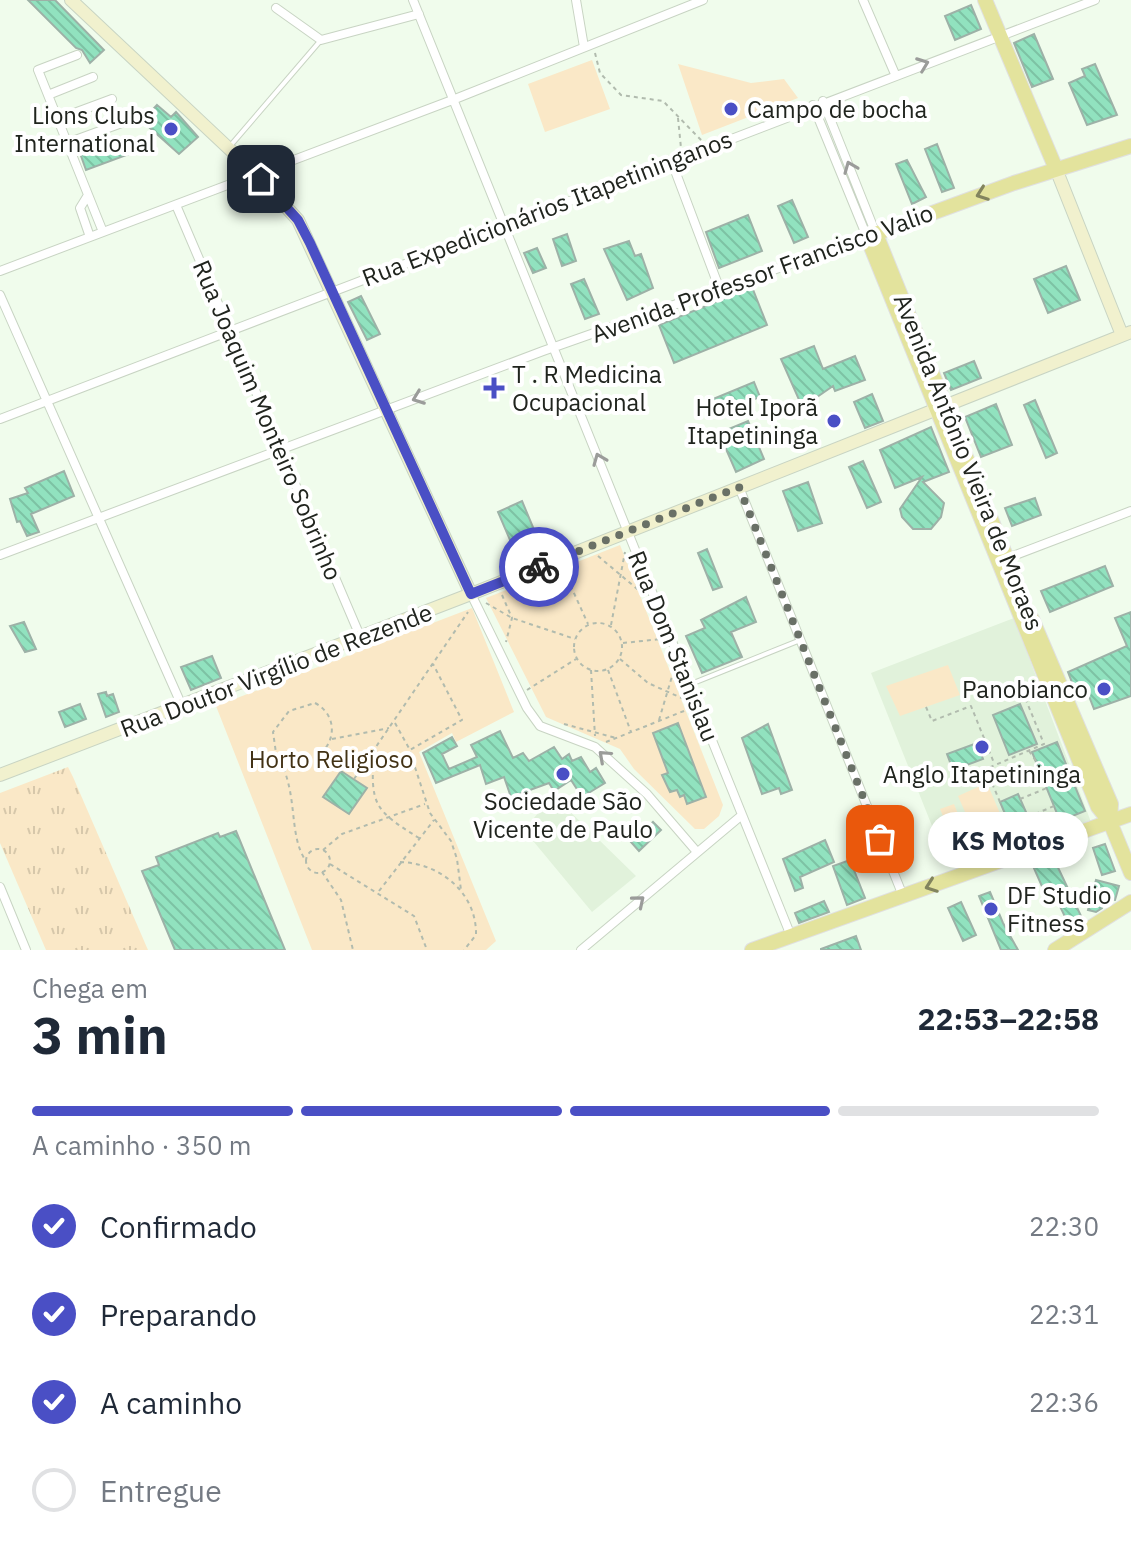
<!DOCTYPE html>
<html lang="pt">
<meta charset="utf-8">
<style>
body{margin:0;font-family:"IBM Plex Sans",sans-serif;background:#f6f6f7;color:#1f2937;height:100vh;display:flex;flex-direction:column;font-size:30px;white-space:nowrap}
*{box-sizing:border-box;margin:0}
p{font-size:26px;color:#747a83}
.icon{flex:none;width:44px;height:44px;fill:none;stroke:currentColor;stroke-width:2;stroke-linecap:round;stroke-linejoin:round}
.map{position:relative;height:950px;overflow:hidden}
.panel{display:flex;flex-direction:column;background:#fff;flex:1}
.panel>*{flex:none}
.pin{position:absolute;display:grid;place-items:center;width:68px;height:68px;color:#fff;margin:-34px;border-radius:16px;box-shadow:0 4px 12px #0006}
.courier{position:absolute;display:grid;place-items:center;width:80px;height:80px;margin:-40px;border:6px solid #4a4fc5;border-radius:50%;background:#fff;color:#222;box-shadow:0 2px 10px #0007}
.bubble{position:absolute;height:56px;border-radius:28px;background:#fff;box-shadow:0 4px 12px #0003;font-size:26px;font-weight:800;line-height:56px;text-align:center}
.headline em{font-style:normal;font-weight:800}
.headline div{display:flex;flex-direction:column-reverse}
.headline{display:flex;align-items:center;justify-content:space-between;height:136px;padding:0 32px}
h1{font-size:52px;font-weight:800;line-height:60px}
.bar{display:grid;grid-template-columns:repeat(4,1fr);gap:12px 8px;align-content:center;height:96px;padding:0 32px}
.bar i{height:10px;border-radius:6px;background:#e0e1e3}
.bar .on{background:#4a4fc5}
.bar p{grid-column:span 4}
ol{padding:0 32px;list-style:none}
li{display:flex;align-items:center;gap:24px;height:88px}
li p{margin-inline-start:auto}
li .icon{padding:8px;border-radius:50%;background:#4a4fc5;color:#fff;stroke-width:4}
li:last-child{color:#747a83}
li i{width:44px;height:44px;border:4px solid #e0e1e3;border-radius:50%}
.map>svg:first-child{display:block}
.built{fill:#e1f2db}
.grass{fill:url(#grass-tufts)}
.green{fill:#fae8c7}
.building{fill:url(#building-back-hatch);stroke:#9db1a7;stroke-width:2}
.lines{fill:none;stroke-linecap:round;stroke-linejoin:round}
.lane-casing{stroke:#c8d4c3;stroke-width:6}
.street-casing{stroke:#c8d4c3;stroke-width:10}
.secondary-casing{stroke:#c8d4c3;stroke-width:14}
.primary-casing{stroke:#e0e0e0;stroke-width:16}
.path{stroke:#b1bbae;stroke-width:2;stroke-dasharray:4 4;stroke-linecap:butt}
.lane{stroke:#fff;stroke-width:4}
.street{stroke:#fff;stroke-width:8}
.secondary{stroke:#f1f1ce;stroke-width:12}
.primary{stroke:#e3e39d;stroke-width:14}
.oneway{stroke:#9b9c9a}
.oneway2{stroke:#82845e}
.done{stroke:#697066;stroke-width:8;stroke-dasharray:0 14.4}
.route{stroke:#4a4fc5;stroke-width:10}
.poi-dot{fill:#4a4fc5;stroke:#fff;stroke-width:3}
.labels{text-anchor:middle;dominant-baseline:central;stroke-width:8;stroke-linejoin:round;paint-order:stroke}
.poi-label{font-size:24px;fill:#20241e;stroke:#fff;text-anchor:start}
.street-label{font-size:24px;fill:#20241e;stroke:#fff}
.park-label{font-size:24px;fill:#423215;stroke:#fff}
</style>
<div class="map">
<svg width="1131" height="950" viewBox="0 0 1131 950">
<defs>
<pattern id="grass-tufts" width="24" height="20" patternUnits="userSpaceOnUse" patternTransform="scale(2)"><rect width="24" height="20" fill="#fae8c7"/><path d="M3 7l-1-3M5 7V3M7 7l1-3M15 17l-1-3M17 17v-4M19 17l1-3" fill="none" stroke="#d6c7aa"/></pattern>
<pattern id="building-back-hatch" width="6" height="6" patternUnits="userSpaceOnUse" patternTransform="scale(2)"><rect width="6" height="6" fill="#91e2bf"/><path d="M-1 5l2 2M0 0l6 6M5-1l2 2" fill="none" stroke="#7dc2a4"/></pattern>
</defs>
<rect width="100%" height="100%" fill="#f0fcec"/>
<path class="built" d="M1014 618 1091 822 1056 837 1024 833 1009 843 1000 857 969 868 962 849 944 856 871 673Z
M553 795 636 876 592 912 524 830Z"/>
<path class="grass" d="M68 767 73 777 148 950H46L0 843V793Z"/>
<path class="green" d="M592 60 610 109 545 132 528 84Z
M678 64 751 83 784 79 798 98 702 135Z
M620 545 723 805 719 816 704 829H695L634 769 620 749 546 717 486 598Z
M472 608 514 712 456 742 452 733 419 752 496 941 486 950H312L216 706Z
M948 665 960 695 900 716 886 686Z
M987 783 1005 825 976 837 958 796Z
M954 804 966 834 953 840 940 809Z"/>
<path class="building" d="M28 0H55L104 50 90 63 82 50 76 48Z
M971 5 981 29 955 40 945 16Z
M1034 34 1053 79 1032 87 1014 43Z
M1095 64 1117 115 1087 125 1069 83 1085 76 1082 69Z
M157 105 171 117 176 112 198 137 179 154 142 121Z
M126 137 132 153 86 170 80 153Z
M937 144 954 188 942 192 925 149Z
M907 160 926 197 912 204 896 164Z
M792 200 808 237 794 243 778 206Z
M748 215 762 251 719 268 706 232Z
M567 234 576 261 562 266 553 239Z
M629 241 635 256 641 254 653 288 627 300 604 249Z
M537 248 546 268 533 273 524 253Z
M1066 266 1080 300 1048 313 1034 279Z
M584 279 599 314 585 319 571 284Z
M752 287 767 325 674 363 659 325Z
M361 296 380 334 367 340 348 302Z
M814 346 823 369 855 356 865 380 835 391 833 386 807 404 800 402 781 359Z
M974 361 981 378 951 390 944 373Z
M754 382 760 397 719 413 713 399Z
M872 394 883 421 865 428 854 402Z
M1035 400 1057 453 1046 458 1024 405Z
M996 404 1012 445 981 457 965 417Z
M748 421 764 459 736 472 719 433Z
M931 427 949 472 923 482 944 503 941 517 931 529H913L902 517 900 509 922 477 895 488 880 450Z
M863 461 881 502 867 508 849 467Z
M64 471 74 496 31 514 39 532 27 536 20 521 17 522 10 499 28 493 25 488Z
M808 482 822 523 798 531 783 491Z
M1035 498 1041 515 1012 526 1005 508Z
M522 501 540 544 516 554 498 512Z
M707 549 722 587 713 590 698 553Z
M1105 566 1113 586 1050 612 1041 591Z
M746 597 756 622 731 632 742 657 702 673 686 636 705 628 701 620Z
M1131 612V696L1094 709 1085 686 1075 690 1068 672 1127 646 1115 618Z
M24 622 36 649 25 652 10 626Z
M212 656 221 678 191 690 181 667Z
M106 692 107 696 113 694 119 712 106 717 98 694Z
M80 704 86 719 65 727 59 712Z
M1020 704 1037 744 1009 755 993 715Z
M678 723 706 797 687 804 684 795 680 797 677 790 670 792 662 775 668 773 653 733Z
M768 724 792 790 781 794 779 788 762 794 742 738Z
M500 731 513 758 523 753 529 761 554 747 562 759 569 754 572 761 581 757 590 772 596 768 605 783 582 797 571 780 554 791 549 783 511 797 504 777 486 784 480 765 436 783 423 753 452 737 457 746 442 754 449 769 477 757 471 745Z
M1057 742 1085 811 1060 821 1032 752Z
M977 743 983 759 953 770 947 754Z
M341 771 367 788 349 814 323 797Z
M1018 794 1033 828 1014 835 1000 802Z
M653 822 661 830 639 851 631 842Z
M236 831 285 950H175L142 871 159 865 156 857 218 833 220 837Z
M825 840 834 862 800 877 803 888 795 891 783 859Z
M1105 844 1115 871 1102 875 1093 848Z
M1053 857 1082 918 1069 925 1051 888 1044 891 1033 866Z
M850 860 865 898 847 905 833 866Z
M1096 880 1119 886 1115 900 1105 899 1102 908 1096 912 1088 910Z
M990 892 1003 923 1018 950H1001L979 896Z
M824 901 829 912 799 923 795 913Z
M961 902 976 935 963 941 948 908Z
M856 936 861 950H821V949Z"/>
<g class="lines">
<g class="lane-casing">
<path id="lane" d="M231 145 321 40
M691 684 798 641"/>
</g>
<g class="street-casing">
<path id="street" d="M413 0 791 936
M576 0 584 47
M863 0 895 74
M276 8 321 40 419 14
M77 55 38 70 103 232
M48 95 93 77
M823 101 876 234
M58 119 112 99
M67 143 130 120
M671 160 720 290
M88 195 80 208 90 237
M176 205 360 636
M0 271 455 99 703 0
M0 295 182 706
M0 419 1095 0
M739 487 903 896
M0 555 543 351 867 237 813 105
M1005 559 1131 511
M471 594 527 708 540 726 595 747 647 794 697 852
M0 887 26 950
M581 950 742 815"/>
</g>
<g class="secondary-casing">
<path id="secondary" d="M71 0 256 174 298 220 471 594
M1056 169 1122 335
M0 775 471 594 1131 332"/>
</g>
<g class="primary-casing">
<path id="primary" d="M985 0 1056 169
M1131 146 1014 183 867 237 1098 807 1110 822 1131 873
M876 234 1016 581
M1032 619 1111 804 1110 822
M752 950 1131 814
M1055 950 1131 902"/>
</g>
<path class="path" d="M595 53 600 73 621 95 663 101 702 141
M678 118 681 148
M598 556 642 593
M564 571 588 624
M502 595 512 618 506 642
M486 603 512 618 575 639
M574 647a24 24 0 1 1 48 0a24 24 0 1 1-48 0Z
M611 625 625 552
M623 643 661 639
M620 659 648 683 686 700
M591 670 595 736
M608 670 631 732
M527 690 576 659
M315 703C341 717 335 750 310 760H286L276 753 273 732 289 711Z
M926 707 932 721 971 706 994 763
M659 720 673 673
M395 723 410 750 462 720 433 664
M564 724 616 738
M332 739 389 728
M606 742 689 709
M374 751C370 805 374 810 419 838
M1029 751 1036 761
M324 752 357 771
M410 752 430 813 451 841 457 859 461 890
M276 754C300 791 287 834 306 861
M956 769 959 780 985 769
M354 779 468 612
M1020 799 1047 788
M1000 802 986 769 1044 744 1026 700 1038 695
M1028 817 1054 806
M959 837 963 845 972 842 968 831 972 830
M967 844 969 847 1012 830
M306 861a12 12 0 1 1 24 0a12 12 0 1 1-24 0Z
M323 850 342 834 425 804
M400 862C440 863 477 893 476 935L464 950
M330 864 414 916 427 950
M322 872 341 900 353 950
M379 891 434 820"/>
<use href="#lane" class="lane"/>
<use href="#street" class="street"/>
<use href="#secondary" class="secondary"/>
<use href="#primary" class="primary"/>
</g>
<defs><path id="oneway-chevron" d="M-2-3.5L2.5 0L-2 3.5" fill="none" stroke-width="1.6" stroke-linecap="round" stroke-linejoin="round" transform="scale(2)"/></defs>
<g class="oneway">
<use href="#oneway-chevron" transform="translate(923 64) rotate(-21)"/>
<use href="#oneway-chevron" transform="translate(850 167) rotate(-112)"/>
<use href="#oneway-chevron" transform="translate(418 398) rotate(159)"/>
<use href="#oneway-chevron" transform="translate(599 459) rotate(-112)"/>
<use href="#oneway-chevron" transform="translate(604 756) rotate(-138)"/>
<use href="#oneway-chevron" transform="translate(639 901) rotate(-40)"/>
</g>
<g class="oneway2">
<use href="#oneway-chevron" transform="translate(982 194) rotate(160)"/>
<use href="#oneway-chevron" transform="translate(931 886) rotate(160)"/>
</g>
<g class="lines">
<path class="done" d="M539 567 739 487 880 839"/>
<path class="route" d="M261 179 298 220 310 243 471 594 539 567"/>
</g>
<g class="poi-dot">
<circle cx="731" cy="109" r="8"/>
<circle cx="171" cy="129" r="8"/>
<path d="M490 376h8v8h8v8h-8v8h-8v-8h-8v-8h8z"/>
<circle cx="834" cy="421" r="8"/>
<circle cx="1104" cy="689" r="8"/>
<circle cx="982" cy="747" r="8"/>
<circle cx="563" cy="774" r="8"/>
<circle cx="991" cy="909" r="8"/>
</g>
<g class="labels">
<g class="poi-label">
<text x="747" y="109">Campo de bocha</text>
<text x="155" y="115" text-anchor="end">Lions Clubs<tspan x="155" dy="28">International</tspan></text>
<text x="512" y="374">T . R Medicina<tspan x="512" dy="28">Ocupacional</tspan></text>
<text x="818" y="407" text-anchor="end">Hotel Iporã<tspan x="818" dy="28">Itapetininga</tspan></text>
<text x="1088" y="689" text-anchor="end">Panobianco</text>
<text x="982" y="774" text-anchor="middle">Anglo Itapetininga</text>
<text x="563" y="801" text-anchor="middle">Sociedade São<tspan x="563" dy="28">Vicente de Paulo</tspan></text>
<text x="1007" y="895">DF Studio<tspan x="1007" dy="28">Fitness</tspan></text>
</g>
<g class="street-label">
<text transform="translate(547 208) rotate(-21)">Rua Expedicionários Itapetininganos</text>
<text transform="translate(762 273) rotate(-20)">Avenida Professor Francisco Valio</text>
<text transform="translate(268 420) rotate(67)">Rua Joaquim Monteiro Sobrinho</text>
<text transform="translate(969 462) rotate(68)">Avenida Antônio Vieira de Moraes</text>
<text transform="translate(674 646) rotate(68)">Rua Dom Stanislau</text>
<text transform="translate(276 670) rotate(-21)">Rua Doutor Virgílio de Rezende</text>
</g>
<g class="park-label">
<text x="331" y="759">Horto Religioso</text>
</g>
</g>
</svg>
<div class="pin" style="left:880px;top:839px;background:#ea580c"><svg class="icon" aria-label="bag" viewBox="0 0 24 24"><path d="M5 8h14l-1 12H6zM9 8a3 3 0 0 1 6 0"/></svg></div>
<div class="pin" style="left:261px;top:179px;background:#1f2937"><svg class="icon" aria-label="home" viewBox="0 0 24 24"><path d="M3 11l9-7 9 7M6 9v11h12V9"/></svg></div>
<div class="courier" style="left:539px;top:567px"><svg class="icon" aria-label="bike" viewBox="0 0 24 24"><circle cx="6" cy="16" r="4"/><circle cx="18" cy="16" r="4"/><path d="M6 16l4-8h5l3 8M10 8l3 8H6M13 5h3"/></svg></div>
<div class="bubble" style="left:928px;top:812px;width:160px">KS Motos</div>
</div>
<section class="panel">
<div class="headline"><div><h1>3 min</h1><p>Chega em</p></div><em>22:53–22:58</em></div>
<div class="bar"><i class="on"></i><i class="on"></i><i class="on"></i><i></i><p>A caminho · 350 m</p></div>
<ol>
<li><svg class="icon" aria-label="check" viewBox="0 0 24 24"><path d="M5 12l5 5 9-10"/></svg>Confirmado<p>22:30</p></li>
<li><svg class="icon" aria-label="check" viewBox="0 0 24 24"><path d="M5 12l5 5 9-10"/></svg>Preparando<p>22:31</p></li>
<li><svg class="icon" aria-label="check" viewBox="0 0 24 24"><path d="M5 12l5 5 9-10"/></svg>A caminho<p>22:36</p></li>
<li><i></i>Entregue</li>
</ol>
</section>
